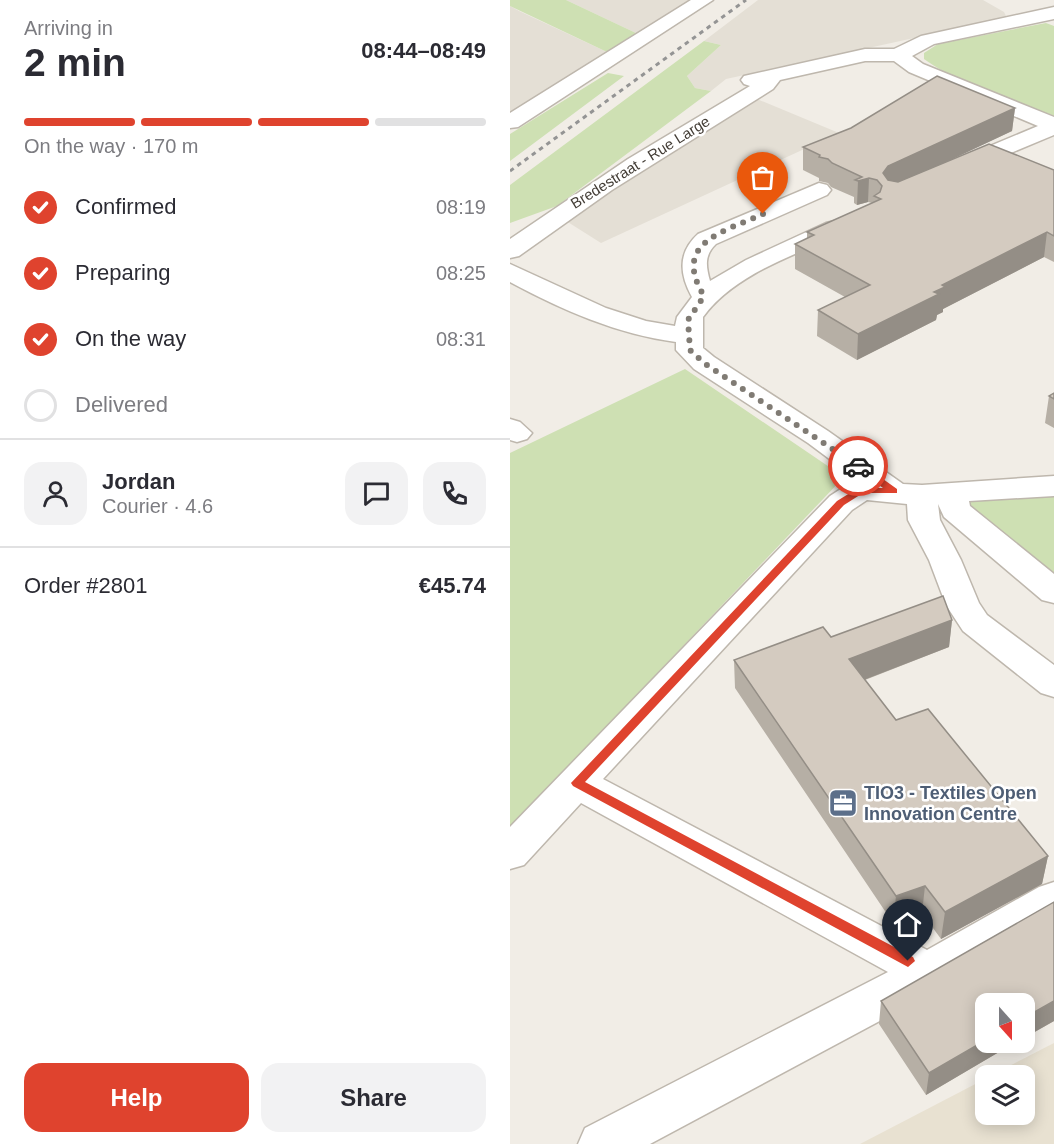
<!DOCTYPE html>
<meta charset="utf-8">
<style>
body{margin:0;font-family:Helvetica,sans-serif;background:#f2f2f3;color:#2b2b33;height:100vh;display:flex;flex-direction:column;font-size:22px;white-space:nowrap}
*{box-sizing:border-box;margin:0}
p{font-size:20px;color:#7c7c81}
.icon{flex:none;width:33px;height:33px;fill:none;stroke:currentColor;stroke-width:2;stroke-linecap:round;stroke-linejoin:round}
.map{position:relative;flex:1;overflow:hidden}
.side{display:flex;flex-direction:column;background:#fff;width:510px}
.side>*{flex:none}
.needle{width:39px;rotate:159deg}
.buttons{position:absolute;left:465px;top:993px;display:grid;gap:12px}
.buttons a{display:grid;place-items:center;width:60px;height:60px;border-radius:12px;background:#fff;box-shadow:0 3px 15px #0003;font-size:30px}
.pin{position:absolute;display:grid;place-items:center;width:51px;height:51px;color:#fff;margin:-62px -26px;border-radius:50% 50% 50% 0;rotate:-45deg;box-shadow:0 0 6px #0007}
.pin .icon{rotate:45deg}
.courier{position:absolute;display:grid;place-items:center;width:60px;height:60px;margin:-30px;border:4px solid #df432e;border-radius:50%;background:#fff;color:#222;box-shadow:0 2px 8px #0007}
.summary em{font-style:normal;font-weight:800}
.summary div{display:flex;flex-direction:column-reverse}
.summary{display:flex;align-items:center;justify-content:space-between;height:102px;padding:0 24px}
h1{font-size:39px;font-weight:800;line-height:45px}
.bar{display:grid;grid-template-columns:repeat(4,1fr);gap:9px 6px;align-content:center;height:72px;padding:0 24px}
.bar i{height:8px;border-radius:4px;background:#e1e1e2}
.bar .on{background:#df432e}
.bar p{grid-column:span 4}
.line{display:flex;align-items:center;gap:15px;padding:0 24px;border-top:2px solid #e1e1e2}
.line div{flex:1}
.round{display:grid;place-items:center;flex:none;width:63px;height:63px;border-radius:18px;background:#f2f2f3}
ol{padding:0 24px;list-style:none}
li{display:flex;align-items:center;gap:18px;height:66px}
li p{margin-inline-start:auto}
li .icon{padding:6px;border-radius:50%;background:#df432e;color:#fff;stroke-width:4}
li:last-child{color:#7c7c81}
li i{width:33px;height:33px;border:3px solid #e1e1e2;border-radius:50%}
.button{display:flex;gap:12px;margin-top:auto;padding:12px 24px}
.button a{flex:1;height:69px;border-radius:18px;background:#df432e;color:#fff;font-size:24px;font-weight:800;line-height:69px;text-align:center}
.button a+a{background:#f2f2f3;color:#2b2b33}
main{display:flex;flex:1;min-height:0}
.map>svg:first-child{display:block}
.residential{fill:#e4dfd5}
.education{fill:#e8e1d1}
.green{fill:#cee0b3}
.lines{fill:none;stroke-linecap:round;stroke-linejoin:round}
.minor-casing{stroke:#beb7ad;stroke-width:3}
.minor{fill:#fff;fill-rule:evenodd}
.rail{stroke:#949494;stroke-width:3;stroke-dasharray:4.5 4.5;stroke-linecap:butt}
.wall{fill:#b6afa5}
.shaded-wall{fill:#948e86}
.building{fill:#d4cbc0;stroke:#948e86;stroke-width:1.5}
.route{fill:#df432e}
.done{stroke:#807b74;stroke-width:6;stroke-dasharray:0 10.8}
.labels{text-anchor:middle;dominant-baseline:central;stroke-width:5;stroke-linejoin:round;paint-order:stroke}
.far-street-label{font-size:15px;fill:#433d36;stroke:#fff}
.service-label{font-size:18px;font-weight:bold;fill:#4e5e75;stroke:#fff;text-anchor:start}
</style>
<main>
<section class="side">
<div class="summary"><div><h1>2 min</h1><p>Arriving in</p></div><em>08:44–08:49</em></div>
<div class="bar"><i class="on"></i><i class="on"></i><i class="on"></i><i></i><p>On the way · 170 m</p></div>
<ol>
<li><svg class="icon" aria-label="check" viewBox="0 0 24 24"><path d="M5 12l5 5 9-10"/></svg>Confirmed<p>08:19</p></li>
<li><svg class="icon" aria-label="check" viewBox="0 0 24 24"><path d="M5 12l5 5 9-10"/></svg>Preparing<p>08:25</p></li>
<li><svg class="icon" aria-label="check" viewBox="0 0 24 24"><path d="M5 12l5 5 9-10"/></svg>On the way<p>08:31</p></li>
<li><i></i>Delivered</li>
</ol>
<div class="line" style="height:108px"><a class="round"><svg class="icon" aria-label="person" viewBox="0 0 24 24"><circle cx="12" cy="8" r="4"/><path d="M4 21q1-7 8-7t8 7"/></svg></a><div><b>Jordan</b><p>Courier · 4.6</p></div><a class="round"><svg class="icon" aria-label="chat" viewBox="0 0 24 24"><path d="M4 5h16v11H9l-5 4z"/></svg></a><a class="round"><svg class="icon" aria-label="phone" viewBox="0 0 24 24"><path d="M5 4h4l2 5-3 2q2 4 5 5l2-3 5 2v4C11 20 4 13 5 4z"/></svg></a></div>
<div class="line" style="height:78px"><div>Order #2801</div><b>€45.74</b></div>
<div class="button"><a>Help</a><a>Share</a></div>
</section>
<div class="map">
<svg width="544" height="1144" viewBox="0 0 544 1144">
<rect width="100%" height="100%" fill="#f1ede6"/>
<path class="residential" d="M56 0H182L128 34Z
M248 0H473L494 12 496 16 491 19 216 79 201 91 185 88 177 76 211 45 194 41Z
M0 6 9 11 97 52 0 112Z
M247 99 329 133 91 243 53 219Z"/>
<path class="education" d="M544 1043V1144H350L475 1079 476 1114H514V1076L482 1075Z"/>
<path class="green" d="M0 0H56L128 34 97 52 0 6Z
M536 23 544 26V116C504 100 448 84 414 59V53L428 44Z
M194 41 211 45 177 76 185 88 201 91 47 206 0 223V185Z
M98 73 114 76 0 161V134Z
M175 369 334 477 0 828V453Z
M544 496V580L455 507 456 499Z"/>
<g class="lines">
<g class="minor-casing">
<path id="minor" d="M181 0H203L8 127 0 128V113Z
M544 7V19L424 44 402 56 413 64 544 117V135L450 174 442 172 439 167 442 162 528 126 399 72 384 61H355L270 80 263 89 102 190 9 256 0 258V239L118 159 240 86 234 84 231 80 234 76 355 49H384L411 36Z
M309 183 317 185 321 190 317 195 206 244C194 255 196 267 200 281L236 260 316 223 325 221 334 223 337 228 334 233C287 254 224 274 193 317V348L204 357 318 431 393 484 412 485 544 476V496L459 501 460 506 544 574V603L532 600 434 517 428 504 430 520 451 560 469 603 477 615 544 665V697L531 693 453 631 436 605 419 560 398 520 397 504 357 500 342 510 93 779 417 950 529 887 544 882V920L407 1001 140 1144H68L75 1128 378 972 71 803 14 865 0 869V827L320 496 340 483 349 481 298 443 184 369 166 350V342C107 334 52 310 0 282V264L96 308 136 321 165 326 167 317 182 297C169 274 168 252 188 234Z
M0 419 10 422 22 433 17 439 7 442 0 440Z"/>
</g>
<use href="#minor" class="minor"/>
<path class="rail" d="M0 171 236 0"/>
</g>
<path class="wall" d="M505 108 502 131 444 158 544 170V262L534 257 433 309V312L427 315 426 320 347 360 307 336 308 310 335 297 285 269V244L297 239V232L362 203 358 202 347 205 344 203V197L321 187 318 183 309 181V178L293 170V147Z
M544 393V428L535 423 539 396Z
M442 620 439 647 355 680 386 720 538 856 532 884 431 939 412 913 383 923 225 688 224 660 321 637Z
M544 902V1021L514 1038 476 1042H506L416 1095 369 1024 371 1001Z"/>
<path class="shaded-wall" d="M505 108 502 131 377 190 373 173 378 166Z
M359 178 358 202 347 205 348 181Z
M537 232 534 257 433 309V312L427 315 426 320 347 360 348 334 424 292 432 285Z
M442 620 439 647 338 686 339 659Z
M538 856 532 884 431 939 435 912Z
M415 886 412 913 383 923 386 896Z
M544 1001V1021L514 1038V1018Z
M476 1040V1042H506L416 1095 419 1073Z"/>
<path class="building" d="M427 76 505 108 378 166 373 173 378 180 388 182 479 144 544 170V236L537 232 432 285 435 287 424 292 429 294 348 334 308 310 360 285 285 244 304 235 297 232 371 199 364 196 370 192 372 186 367 180 359 178 348 181 345 180 352 177 322 163 318 159 309 157 310 155 293 147 341 128Z
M544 393V399L539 396Z
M433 596 442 620 339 659 386 720 418 709 538 856 435 912 415 886 386 896 224 660 313 627 321 637Z
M544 902V1001L514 1018V1004H476V1040L419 1073 371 1001Z"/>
<path class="route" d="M345 464H352L387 489V493H353L334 505 75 782 403 957 405 961 398 967 63 786 61 783 327 501 348 488H373L345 468Z"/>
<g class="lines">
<path class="done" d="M253 214C214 232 161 242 194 296L178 320 180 350 194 363 348 466"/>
</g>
<defs>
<g id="office-square" transform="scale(1.5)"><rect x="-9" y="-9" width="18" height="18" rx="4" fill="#5c6f8a" stroke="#fff"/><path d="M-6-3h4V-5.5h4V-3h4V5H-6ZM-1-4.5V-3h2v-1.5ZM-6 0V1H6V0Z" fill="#fff"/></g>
</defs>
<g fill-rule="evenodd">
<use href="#office-square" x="333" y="803"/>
</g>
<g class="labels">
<g class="far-street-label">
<text transform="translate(130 162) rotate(-32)">Bredestraat - Rue Large</text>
</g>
<g class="service-label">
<text x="354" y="793">TIO3 - Textiles Open<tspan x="354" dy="21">Innovation Centre</tspan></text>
</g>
</g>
</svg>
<div class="buttons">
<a><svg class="needle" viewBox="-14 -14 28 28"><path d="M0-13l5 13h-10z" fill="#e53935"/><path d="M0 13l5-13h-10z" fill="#7c7c81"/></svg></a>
<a><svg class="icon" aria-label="layers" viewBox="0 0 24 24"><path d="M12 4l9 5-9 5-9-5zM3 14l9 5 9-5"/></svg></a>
</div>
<div class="pin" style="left:253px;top:214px;background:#ea580c"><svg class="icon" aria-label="bag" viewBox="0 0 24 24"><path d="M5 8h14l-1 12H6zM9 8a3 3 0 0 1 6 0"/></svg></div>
<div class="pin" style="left:398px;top:961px;background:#1f2937"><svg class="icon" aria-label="home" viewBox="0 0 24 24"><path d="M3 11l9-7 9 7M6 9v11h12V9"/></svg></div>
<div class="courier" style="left:348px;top:466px"><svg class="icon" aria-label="car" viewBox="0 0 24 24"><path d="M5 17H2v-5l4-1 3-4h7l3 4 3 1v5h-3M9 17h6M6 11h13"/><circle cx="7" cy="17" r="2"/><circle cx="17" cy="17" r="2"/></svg></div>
</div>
</main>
